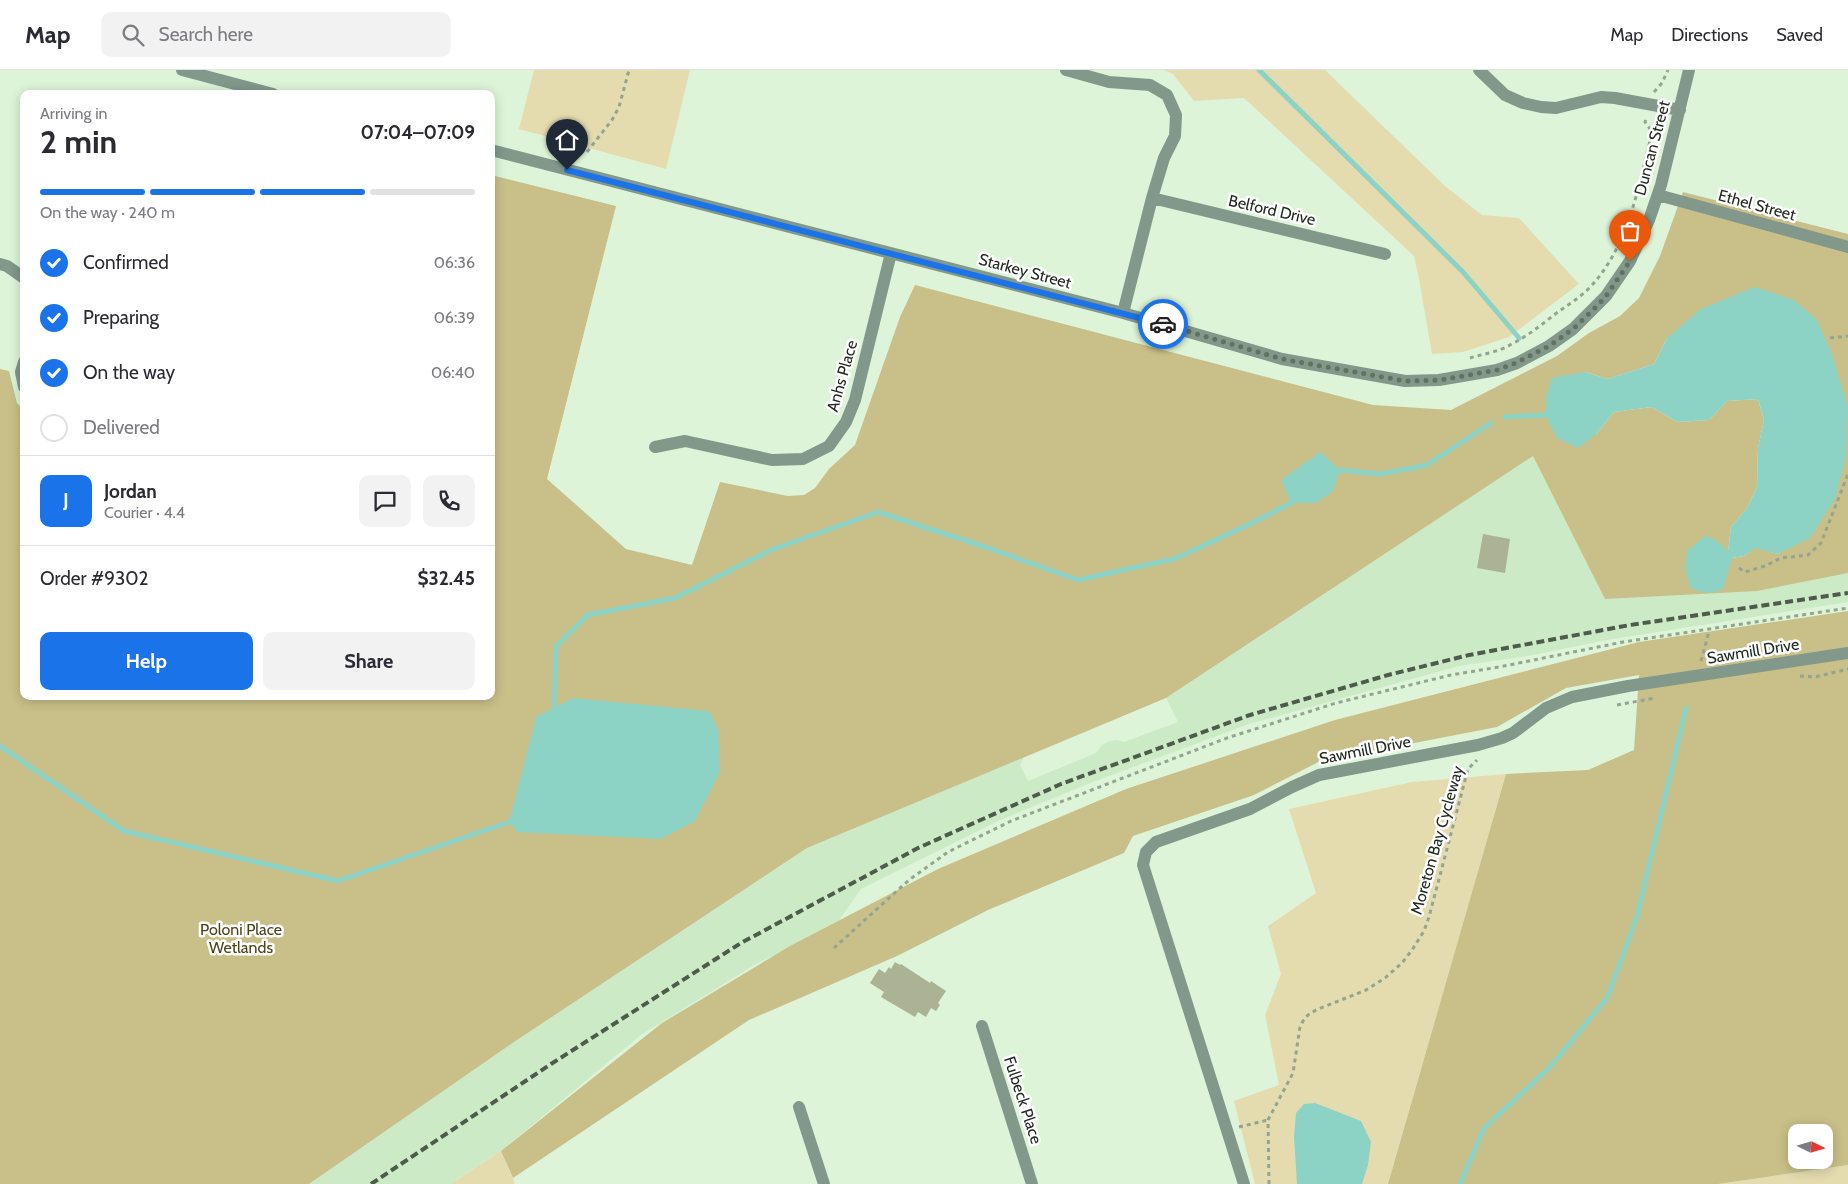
<!DOCTYPE html>
<meta charset="utf-8">
<style>
body{margin:0;font-family:Cabin,sans-serif;background:#f2f2f3;color:#2b2b33;height:100vh;display:flex;flex-direction:column;font-size:19px;white-space:nowrap}
*{box-sizing:border-box;margin:0}
p{font-size:16px;color:#7c7c81}
.icon{flex:none;width:28px;height:28px;fill:none;stroke:currentColor;stroke-width:2;stroke-linecap:round;stroke-linejoin:round}
.map{position:relative;flex:1;overflow:hidden}
.sheet{position:absolute;left:20px;top:20px;width:475px;height:610px;display:flex;flex-direction:column;background:#fff;border-radius:10px;box-shadow:0 2px 12px #0003}
.sheet>*{flex:none}
.needle{width:32px;rotate:95deg}
.fabs{position:absolute;left:1788px;top:1054px;display:grid;gap:10px}
.fabs a{display:grid;place-items:center;width:45px;height:45px;border-radius:10px;background:#fff;box-shadow:0 2px 12px #0003;font-size:25px}
.pin{position:absolute;display:grid;place-items:center;width:42px;height:42px;color:#fff;margin:-51px -21px;border-radius:50% 50% 50% 0;rotate:-45deg;box-shadow:0 0 5px #0007}
.pin .icon{rotate:45deg}
.courier{position:absolute;display:grid;place-items:center;width:50px;height:50px;margin:-25px;border:4px solid #1a73e8;border-radius:50%;background:#fff;color:#222;box-shadow:0 1px 6px #0007}
.headline em{font-style:normal;font-weight:700}
.headline div{display:flex;flex-direction:column-reverse}
.headline{display:flex;align-items:center;justify-content:space-between;height:85px;padding:0 20px}
h1{font-size:32px;font-weight:700;line-height:38px}
.bar{display:grid;grid-template-columns:repeat(4,1fr);gap:8px 5px;align-content:center;height:60px;padding:0 20px}
.bar i{height:6px;border-radius:4px;background:#e1e1e2}
.bar .active{background:#1a73e8}
.bar p{grid-column:span 4}
.line{display:flex;align-items:center;gap:12px;padding:0 20px;border-top:1px solid #e1e1e2}
.line div{flex:1}
.round{display:grid;place-items:center;flex:none;width:52px;height:52px;border-radius:10px;background:#f2f2f3}
ol{padding:0 20px;list-style:none}
li{display:flex;align-items:center;gap:15px;height:55px}
li p{margin-inline-start:auto}
li .icon{padding:5px;border-radius:50%;background:#1a73e8;color:#fff;stroke-width:4}
li:last-child{color:#7c7c81}
li i{width:28px;height:28px;border:2px solid #e1e1e2;border-radius:50%}
.action{display:flex;gap:10px;margin-top:auto;padding:10px 20px}
.action a{flex:1;height:58px;border-radius:10px;background:#1a73e8;color:#fff;font-size:20px;font-weight:700;line-height:58px;text-align:center}
.action a+a{background:#f2f2f3;color:#2b2b33}
header{display:flex;align-items:center;gap:30px;box-sizing:border-box;height:70px;padding:0 25px;background:#fff;border-bottom:1px solid #e1e1e2}
header strong{font-size:24px}
nav{display:flex;gap:28px;margin-inline-start:auto;font-size:18px}
.search{width:350px;height:45px;background:#f2f2f3;display:flex;align-items:center;gap:12px;box-sizing:border-box;padding:0 18px;border-radius:10px;color:#7c7c81;font-size:19px}
.map>svg:first-child{display:block}
.built{fill:#cdeac7}
.green{fill:#e4dcaf}
.forest{fill:#c9bf88;fill-rule:evenodd}
.water{fill:#8cd3c6}
.lines{fill:none;stroke-linecap:round;stroke-linejoin:round}
.stream{stroke:#8cd3c6;stroke-width:5}
.building{fill:#abb394}
.path{stroke:#93a590;stroke-width:3;stroke-dasharray:4 4;stroke-linecap:butt}
.minor{stroke:#81988b;stroke-width:12}
.rail{stroke:#4e5a4b;stroke-width:4;stroke-dasharray:8 4;stroke-linecap:butt}
.done{stroke:#637160;stroke-width:5;stroke-dasharray:0 9}
.route{stroke:#1a73e8;stroke-width:6}
.labels{text-anchor:middle;dominant-baseline:central;stroke-width:5;stroke-linejoin:round;paint-order:stroke}
.street-label{font-size:16px;fill:#222b20;stroke:#fff}
.park-label{font-size:16px;fill:#4c4519;stroke:#fff}
</style>
<header>
<strong>Map</strong>
<div class="search"><svg class="icon" aria-label="search" viewBox="0 0 24 24"><circle cx="10" cy="10" r="6"/><path d="M15 15l6 6"/></svg>Search here</div>
<nav><a>Map</a><a>Directions</a><a>Saved</a></nav>
</header>
<div class="map">
<svg width="1848" height="1114" viewBox="0 0 1848 1114">
<rect width="100%" height="100%" fill="#ddf4d8"/>
<path class="built" d="M1534 385 1605 529 1848 493V532L1607 570 1528 586 1459 596 1249 654 1093 712 998 751 861 819 835 856 756 894 641 965 501 1081 451 1114H309L514 972 807 778 1024 687 1020 695 1028 711 1096 683 1102 675 1109 671 1117 670 1124 672 1178 652 1166 628Z"/>
<path class="green" d="M534 0H690L666 99 519 59Z
M1164 0H1325L1445 116 1482 145 1519 148 1579 214 1509 267 1463 282 1432 284 1419 209 1414 186 1244 28 1194 31 1173 4Z
M1506 704 1388 1114H1255L1234 1031 1279 1015 1265 945 1281 904 1268 856 1316 823 1289 739 1412 712Z
M501 1081 515 1114H451Z
M1848 1095V1114H1718Z"/>
<path class="forest" d="M491 105 616 136 547 409 626 479 692 495 720 412 788 426 804 425 815 418 829 399 855 375 900 247 915 215 1373 335 1451 340 1557 286 1589 263 1620 246 1639 228 1660 186 1683 122 1848 164V503L1757 521 1605 529 1533 386 1166 628 807 778 514 972 309 1114H0V299L9 301 17 333 24 341V626H491ZM1667 268 1846 387 1778 484 1755 477 1744 486 1732 488 1716 470 1728 482 1731 457 1747 438 1757 417 1758 378 1764 350 1758 329 1727 331 1709 350 1677 352 1652 337 1614 342 1596 364 1585 302 1608 309 1654 294Z
M1848 541V1095L1718 1114H1388L1506 704 1588 700 1634 680 1639 605 1566 618 1497 657 1368 682H1338L1254 725 1133 766 1124 783 988 840 897 886 749 950 513 1108 501 1081 662 953 790 876 938 799 1126 719 1335 650 1639 572ZM1796 1062H1824V1090H1796Z"/>
<path class="water" d="M1755 217 1794 230 1817 250 1832 284 1848 337 1846 387 1835 429 1810 468 1778 484 1755 478 1744 486 1732 488 1723 519 1709 523 1691 519 1685 498 1687 481 1705 466 1716 470 1728 481 1731 457 1747 438 1757 417 1758 378 1764 350 1758 329 1727 331 1709 350 1677 352 1652 337 1614 342 1596 364 1578 378 1557 368 1546 345V327L1552 308 1585 302 1608 309 1654 294 1667 268 1701 239Z
M1320 382 1340 400 1333 421 1316 433H1291L1281 410Z
M573 628 709 641 718 659 720 702 695 751 661 769 517 762 509 752 536 647Z
M1315 1033 1361 1051 1371 1072 1368 1095 1362 1114H1297L1294 1067 1296 1043 1304 1034Z"/>
<g class="lines">
<path class="stream" d="M1259 0 1463 202 1519 268
M1505 347 1546 345 1552 347
M1335 402 1340 400 1381 404 1427 395 1491 353
M556 644 554 638 556 576 588 545 675 528 771 480 878 442 985 477 1078 510 1174 489 1248 455 1291 433 1296 428
M0 676 124 761 338 811 509 752 513 749
M1460 1114 1484 1058 1550 997 1607 928 1637 846 1686 638"/>
</g>
<path class="building" d="M1483 464 1510 469 1505 503 1477 498Z
M895 892 900 895 901 894 930 913 931 911 946 921 938 933 940 935 936 941 931 938 926 947 918 942 915 947 881 927 884 922 870 913 879 899 885 903 889 897 891 899Z"/>
<g class="lines">
<path class="path" d="M1654 22 1662 13 1668 0
M587 82 612 50 619 37 629 0
M1830 268 1848 266
M1470 288C1483 284 1498 282 1510 275 1526 267 1540 256 1554 245 1567 235 1582 227 1593 214 1629 173 1638 118 1651 67L1650 59 1645 52 1647 47
M1739 498 1745 502 1765 496 1781 488 1808 485 1821 473 1848 404
M1701 591 1710 558
M1800 606 1815 607 1848 599
M1617 635 1655 628
M834 878 909 810 948 782 1011 751 1227 668 1336 633 1451 605 1499 597 1623 572 1848 538
M1239 1057 1268 1050
M1269 1114 1268 1050 1293 1003 1300 957 1303 951 1308 945 1316 940 1366 920 1385 908 1402 893 1412 880 1424 861 1429 847 1468 699 1477 690"/>
<path class="minor" d="M182 0 273 24
M1066 0 1109 12 1150 15 1167 25 1176 45 1175 66 1164 88 1152 128 1123 243
M1479 0 1505 25 1523 33 1541 37 1556 38 1601 27 1615 28 1680 40
M491 80 1123 243 1282 289 1405 311 1439 310 1497 300 1517 293 1549 276 1573 259 1606 226 1630 191 1649 150 1661 115 1689 0
M1658 125 1848 177
M1152 128 1385 184
M0 194 7 196 24 208
M24 292 21 302 24 317
M655 377 685 371 772 390 803 389 829 376 846 352 855 330 891 183
M982 956 1032 1114
M799 1037 824 1114
M1244 1114 1143 795 1146 782 1156 772 1250 739 1292 717 1319 705 1478 675 1502 668 1513 663 1546 638 1572 627 1628 616 1848 583"/>
<path class="rail" d="M371 1114 551 994 741 873 918 778 1061 714 1250 645 1388 605 1469 585 1630 555 1848 523"/>
</g>
<g class="lines">
<path class="done" d="M1163 254 1282 289 1405 311 1440 310 1497 300 1516 293 1549 276 1573 259 1598 235 1606 226 1630 191"/>
<path class="route" d="M567 100 1163 254"/>
</g>
<g class="labels">
<g class="street-label">
<text transform="translate(1652 78) rotate(-75)">Duncan Street</text>
<text transform="translate(1757 135) rotate(15)">Ethel Street</text>
<text transform="translate(1272 140) rotate(13)">Belford Drive</text>
<text transform="translate(1025 201) rotate(15)">Starkey Street</text>
<text transform="translate(842 306) rotate(-74)">Anhs Place</text>
<text transform="translate(1753 581) rotate(-9)">Sawmill Drive</text>
<text transform="translate(1365 680) rotate(-11)">Sawmill Drive</text>
<text transform="translate(1437 770) rotate(-74)">Moreton Bay Cycleway</text>
<text transform="translate(1023 1030) rotate(72)">Fulbeck Place</text>
</g>
<g class="park-label">
<text x="241" y="859">Poloni Place<tspan x="241" dy="18">Wetlands</tspan></text>
</g>
</g>
</svg>
<div class="fabs">
<a><svg class="needle" viewBox="-14 -14 28 28"><path d="M0-13l5 13h-10z" fill="#e53935"/><path d="M0 13l5-13h-10z" fill="#7c7c81"/></svg></a>
</div>
<div class="pin" style="left:1630px;top:191px;background:#ea580c"><svg class="icon" aria-label="bag" viewBox="0 0 24 24"><path d="M5 8h14l-1 12H6zM9 8a3 3 0 0 1 6 0"/></svg></div>
<div class="pin" style="left:567px;top:100px;background:#1f2937"><svg class="icon" aria-label="home" viewBox="0 0 24 24"><path d="M3 11l9-7 9 7M6 9v11h12V9"/></svg></div>
<div class="courier" style="left:1163px;top:254px"><svg class="icon" aria-label="car" viewBox="0 0 24 24"><path d="M5 17H2v-5l4-1 3-4h7l3 4 3 1v5h-3M9 17h6M6 11h13"/><circle cx="7" cy="17" r="2"/><circle cx="17" cy="17" r="2"/></svg></div>
<section class="sheet">
<div class="headline"><div><h1>2 min</h1><p>Arriving in</p></div><em>07:04–07:09</em></div>
<div class="bar"><i class="active"></i><i class="active"></i><i class="active"></i><i></i><p>On the way · 240 m</p></div>
<ol>
<li><svg class="icon" aria-label="check" viewBox="0 0 24 24"><path d="M5 12l5 5 9-10"/></svg>Confirmed<p>06:36</p></li>
<li><svg class="icon" aria-label="check" viewBox="0 0 24 24"><path d="M5 12l5 5 9-10"/></svg>Preparing<p>06:39</p></li>
<li><svg class="icon" aria-label="check" viewBox="0 0 24 24"><path d="M5 12l5 5 9-10"/></svg>On the way<p>06:40</p></li>
<li><i></i>Delivered</li>
</ol>
<div class="line" style="height:90px"><b class="round" style="background:#1a73e8;color:#fff">J</b><div><b>Jordan</b><p>Courier · 4.4</p></div><a class="round"><svg class="icon" aria-label="chat" viewBox="0 0 24 24"><path d="M4 5h16v11H9l-5 4z"/></svg></a><a class="round"><svg class="icon" aria-label="phone" viewBox="0 0 24 24"><path d="M5 4h4l2 5-3 2q2 4 5 5l2-3 5 2v4C11 20 4 13 5 4z"/></svg></a></div>
<div class="line" style="height:65px"><div>Order #9302</div><b>$32.45</b></div>
<div class="action"><a>Help</a><a>Share</a></div>
</section>
</div>
